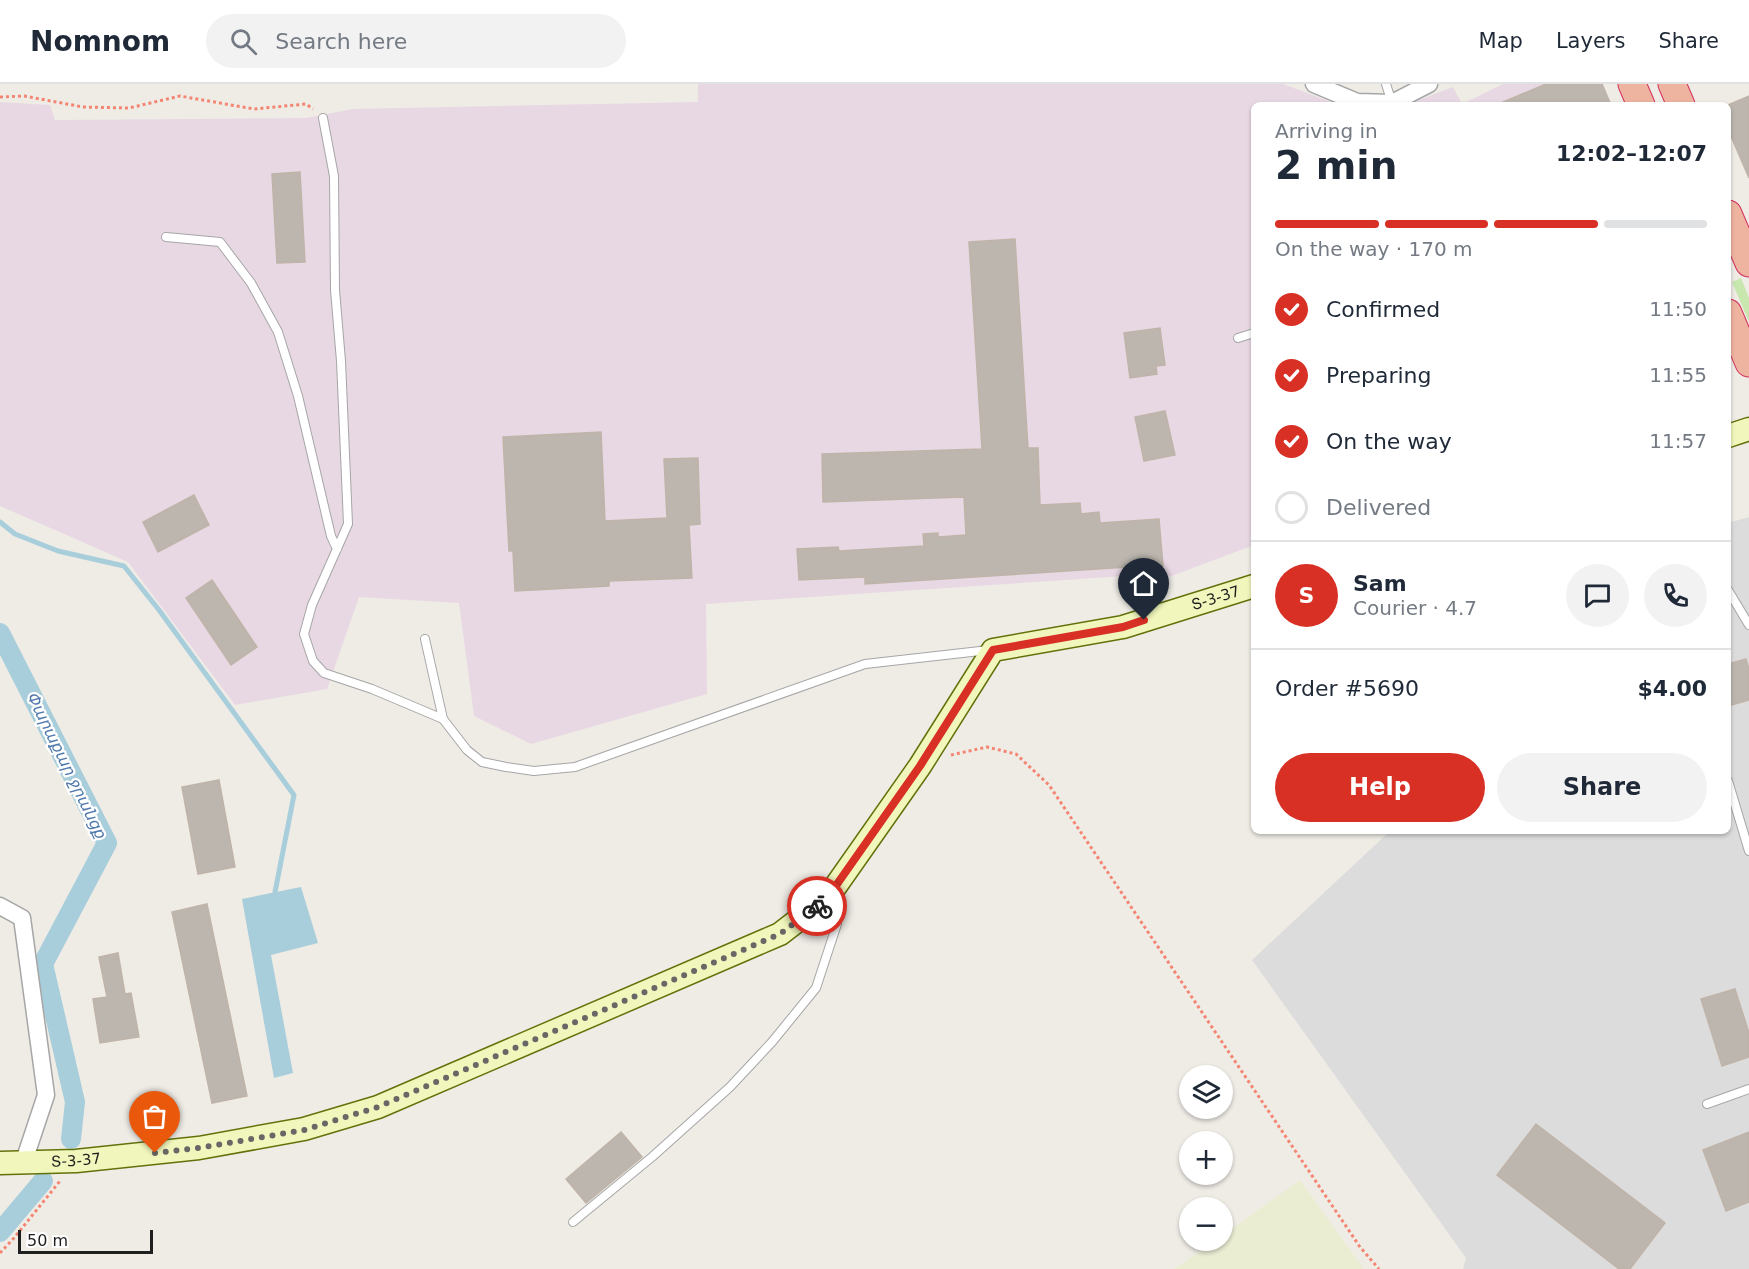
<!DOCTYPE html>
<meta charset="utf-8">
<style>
body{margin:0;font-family:"DejaVu Sans","Noto Sans Armenian",sans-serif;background:#f2f2f3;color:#1f2937;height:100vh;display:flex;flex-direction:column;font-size:22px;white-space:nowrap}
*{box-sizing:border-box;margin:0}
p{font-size:20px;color:#747a83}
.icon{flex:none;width:33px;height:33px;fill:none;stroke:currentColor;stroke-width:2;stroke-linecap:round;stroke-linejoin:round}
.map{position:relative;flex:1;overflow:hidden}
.drawer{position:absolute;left:1251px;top:18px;width:480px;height:732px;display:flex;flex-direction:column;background:#fff;border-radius:9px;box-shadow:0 2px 4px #0004}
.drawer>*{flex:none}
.tools{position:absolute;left:1179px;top:981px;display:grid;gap:12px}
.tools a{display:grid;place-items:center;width:54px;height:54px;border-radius:50%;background:#fff;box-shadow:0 2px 4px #0004;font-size:30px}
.scale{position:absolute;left:18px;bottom:15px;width:135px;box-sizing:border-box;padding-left:6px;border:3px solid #1f1f1f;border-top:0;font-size:16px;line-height:21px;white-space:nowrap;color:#1f1f1f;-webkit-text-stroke:4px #fff;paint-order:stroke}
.pin{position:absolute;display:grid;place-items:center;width:51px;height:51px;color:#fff;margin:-62px -26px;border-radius:50% 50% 50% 0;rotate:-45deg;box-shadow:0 0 6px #0007}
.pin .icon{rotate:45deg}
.courier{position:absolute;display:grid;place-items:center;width:60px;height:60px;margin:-30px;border:4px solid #d93025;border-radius:50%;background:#fff;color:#222;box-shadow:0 2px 8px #0007}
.summary em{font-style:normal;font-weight:700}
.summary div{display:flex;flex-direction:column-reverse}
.summary{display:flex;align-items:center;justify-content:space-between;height:102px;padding:0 24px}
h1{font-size:39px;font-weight:700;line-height:45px}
.bar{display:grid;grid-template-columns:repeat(4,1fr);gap:9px 6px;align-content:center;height:72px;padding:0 24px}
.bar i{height:8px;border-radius:4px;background:#e0e1e3}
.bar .active{background:#d93025}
.bar p{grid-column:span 4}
.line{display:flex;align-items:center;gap:15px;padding:0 24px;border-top:2px solid #e0e1e3}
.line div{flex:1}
.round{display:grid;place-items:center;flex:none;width:63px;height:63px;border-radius:32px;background:#f2f2f3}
ol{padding:0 24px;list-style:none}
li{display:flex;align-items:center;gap:18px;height:66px}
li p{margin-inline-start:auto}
li .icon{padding:6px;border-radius:50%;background:#d93025;color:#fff;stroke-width:4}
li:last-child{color:#747a83}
li i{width:33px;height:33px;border:3px solid #e0e1e3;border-radius:50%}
.action{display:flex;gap:12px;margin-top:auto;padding:12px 24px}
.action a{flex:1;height:69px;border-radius:36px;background:#d93025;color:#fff;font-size:24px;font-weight:700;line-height:69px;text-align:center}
.action a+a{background:#f2f2f3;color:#1f2937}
header{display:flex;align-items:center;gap:36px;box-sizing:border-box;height:84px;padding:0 30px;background:#fff;border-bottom:2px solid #e0e1e3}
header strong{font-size:28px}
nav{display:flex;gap:33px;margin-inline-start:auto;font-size:21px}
.search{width:420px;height:54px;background:#f2f2f3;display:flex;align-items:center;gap:15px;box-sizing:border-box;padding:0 21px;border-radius:33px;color:#747a83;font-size:22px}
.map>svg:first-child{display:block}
.residential{fill:#dddcdc}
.industrial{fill:#e8d8e4}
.farmland{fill:#eaedd2}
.grass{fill:#c7e7ae}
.water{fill:#a8cddb}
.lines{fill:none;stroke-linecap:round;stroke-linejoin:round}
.stream{stroke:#a8cddb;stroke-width:5}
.canal{stroke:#a8cddb;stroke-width:20}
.building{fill:#bcb6af;stroke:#c0b4a9;stroke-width:1.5}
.service-casing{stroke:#a6a6a6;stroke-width:10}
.minor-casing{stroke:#a6a6a6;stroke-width:19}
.secondary-casing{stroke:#62720a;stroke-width:25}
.trunk-casing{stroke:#d32d5e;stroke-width:29}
.path{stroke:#f48572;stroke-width:3;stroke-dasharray:3 3;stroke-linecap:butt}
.service{stroke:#fff;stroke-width:8}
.minor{stroke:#fff;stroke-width:16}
.secondary{stroke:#f1f7bc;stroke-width:22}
.trunk{stroke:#eeb4a0;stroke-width:27}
.done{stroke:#686765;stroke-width:6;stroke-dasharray:0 10.8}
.route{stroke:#d93025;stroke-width:8}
.labels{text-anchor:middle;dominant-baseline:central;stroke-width:4.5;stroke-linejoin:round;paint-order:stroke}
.street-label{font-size:15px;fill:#1f1f1f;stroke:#fff}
.water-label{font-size:16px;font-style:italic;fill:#4f79ab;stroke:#fff}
</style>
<header>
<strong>Nomnom</strong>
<div class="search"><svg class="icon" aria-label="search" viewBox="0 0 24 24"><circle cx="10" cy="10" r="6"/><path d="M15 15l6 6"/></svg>Search here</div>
<nav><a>Map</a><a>Layers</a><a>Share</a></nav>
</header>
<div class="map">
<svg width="1749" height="1185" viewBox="0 0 1749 1185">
<rect width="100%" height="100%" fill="#efece6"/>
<path class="residential" d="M1749 433V1185H1463L1466 1174 1252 876 1390 747H1728V439Z"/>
<path class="industrial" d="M698 0H1283L1339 21H1254V461L1129 508 1125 492 706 520 707 610 531 660 474 632 459 519 359 513 327 605 235 621 128 478 0 422V18L50 21 55 36 306 34 353 25 698 18Z
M1503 0H1603L1610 21H1406L1453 3 1462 20Z"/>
<path class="farmland" d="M1300 1096 1364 1185H1174L1215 1157 1222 1156 1223 1151Z"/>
<path class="grass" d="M1741 194 1749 214V238L1732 198Z"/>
<path class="water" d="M301 803 318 859 271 871 293 989 274 994 242 815Z"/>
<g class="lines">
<path class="stream" d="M0 438 15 450 58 467 124 482 159 526 294 711 275 808"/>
<path class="canal" d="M0 549 107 759 43 880 75 1018 71 1055
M0 1148 43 1097"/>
</g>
<path class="building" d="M1546 0H1602L1611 21H1496Z
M1749 12V94L1728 45V21Z
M300 88 305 178 277 179 272 90Z
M1015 155 1028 364H1038L1040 421 1080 419 1081 430 1099 428 1100 439 1159 435 1163 482 1129 485V483L865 500V493L799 496 797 465 838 463 839 467 924 462 923 450 938 449V453L966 451 964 413 823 418 822 370 982 365 969 158Z
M1160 244 1165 281 1156 282 1157 290 1130 294 1124 249Z
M1165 327 1175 371 1144 377 1135 333Z
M601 348 605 437 667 434 664 375 698 374 700 440 689 441 692 494 609 497V502L515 507 513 467H509L503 353Z
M194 411 209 441 158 468 143 438Z
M212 496 257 563 231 581 186 514Z
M1746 575 1749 585V616L1728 622V580Z
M219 696 235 783 198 790 182 703Z
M207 820 247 1012 212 1019 172 828Z
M118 869 125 910 131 909 139 953 100 959 93 915 107 913 99 873Z
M1735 905 1749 949V973L1722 982 1701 915Z
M1536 1040 1665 1139 1630 1185H1619L1497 1091Z
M621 1048 642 1073 586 1119 566 1095Z
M1749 1048V1118L1726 1127 1703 1066Z"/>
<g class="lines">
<g class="service-casing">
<path id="service" d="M1386 0 1392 19
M323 34 334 92 335 206 341 277 348 440 312 521 304 550 313 577 324 589 372 605 443 635
M166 153 220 158 251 199 278 248 298 312 331 452 337 465
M1238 254 1254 249
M1728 506 1749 541
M425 555 443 635 467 666 482 678 506 683 534 687 575 683 865 580 989 566
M1728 697 1749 767
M1707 1020 1749 1005
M573 1138 652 1073 730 1003 772 958 816 904 837 840 829 816"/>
</g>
<g class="minor-casing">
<path id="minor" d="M1314 0 1357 18 1392 19 1429 0
M0 822 22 834 46 1011 23 1080"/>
</g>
<g class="secondary-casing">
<g id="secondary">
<path d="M1728 352 1749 345"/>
<path id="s1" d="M0 1079 76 1077 199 1064 304 1045 378 1023 780 850 828 813 920 682 993 566 1123 543 1254 502"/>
</g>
</g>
<g class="trunk-casing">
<path id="trunk" d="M1632 0 1641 21
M1672 0 1681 21
M1728 130 1749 179
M1728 229 1749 279"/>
</g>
<path class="path" d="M0 13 24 12 83 23 129 24 180 12 254 25 306 20 313 25
M951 671 987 663 1016 670 1049 701 1360 1163 1379 1185
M0 1169 14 1154 60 1097"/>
<use href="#service" class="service"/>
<use href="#minor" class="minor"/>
<use href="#secondary" class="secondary"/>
<use href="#trunk" class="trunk"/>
</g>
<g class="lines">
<path class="done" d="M155 1069 199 1064 304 1046 378 1023 780 850 817 822"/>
<path class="route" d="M817 822 828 813 920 682 993 566 1123 543 1144 536"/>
</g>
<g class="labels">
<g class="street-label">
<text stroke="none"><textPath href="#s1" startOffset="1408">Տ-3-37</textPath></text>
<text stroke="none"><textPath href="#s1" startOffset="76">Տ-3-37</textPath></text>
</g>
<g class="water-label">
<text transform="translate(67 682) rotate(64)">Փարաքար ջրանցք</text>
</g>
</g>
</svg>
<div class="tools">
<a><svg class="icon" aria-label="layers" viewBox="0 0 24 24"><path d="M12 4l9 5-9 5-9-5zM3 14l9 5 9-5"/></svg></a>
<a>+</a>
<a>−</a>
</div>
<div class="scale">50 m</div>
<div class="pin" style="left:155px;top:1069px;background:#ea580c"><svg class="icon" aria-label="bag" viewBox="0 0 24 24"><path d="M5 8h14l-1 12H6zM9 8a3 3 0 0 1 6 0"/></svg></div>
<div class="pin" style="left:1144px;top:536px;background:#1f2937"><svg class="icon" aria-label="home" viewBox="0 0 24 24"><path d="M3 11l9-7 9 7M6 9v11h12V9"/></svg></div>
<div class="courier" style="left:817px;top:822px"><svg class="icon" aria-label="bike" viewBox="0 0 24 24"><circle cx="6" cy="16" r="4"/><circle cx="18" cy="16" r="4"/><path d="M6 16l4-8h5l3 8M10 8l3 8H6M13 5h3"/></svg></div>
<section class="drawer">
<div class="summary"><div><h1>2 min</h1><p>Arriving in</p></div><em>12:02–12:07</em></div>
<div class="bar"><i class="active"></i><i class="active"></i><i class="active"></i><i></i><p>On the way · 170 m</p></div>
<ol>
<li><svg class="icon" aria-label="check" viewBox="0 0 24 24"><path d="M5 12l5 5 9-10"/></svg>Confirmed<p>11:50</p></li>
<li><svg class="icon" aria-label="check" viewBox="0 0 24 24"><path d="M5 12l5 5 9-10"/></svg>Preparing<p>11:55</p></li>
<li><svg class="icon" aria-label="check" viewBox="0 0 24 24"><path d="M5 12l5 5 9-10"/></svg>On the way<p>11:57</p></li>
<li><i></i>Delivered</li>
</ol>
<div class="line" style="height:108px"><b class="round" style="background:#d93025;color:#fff">S</b><div><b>Sam</b><p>Courier · 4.7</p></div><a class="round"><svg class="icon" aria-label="chat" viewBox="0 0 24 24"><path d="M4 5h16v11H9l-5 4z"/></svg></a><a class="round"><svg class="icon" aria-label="phone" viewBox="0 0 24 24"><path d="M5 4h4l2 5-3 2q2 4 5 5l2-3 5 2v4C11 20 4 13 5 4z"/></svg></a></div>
<div class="line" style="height:78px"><div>Order #5690</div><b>$4.00</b></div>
<div class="action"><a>Help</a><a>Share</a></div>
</section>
</div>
